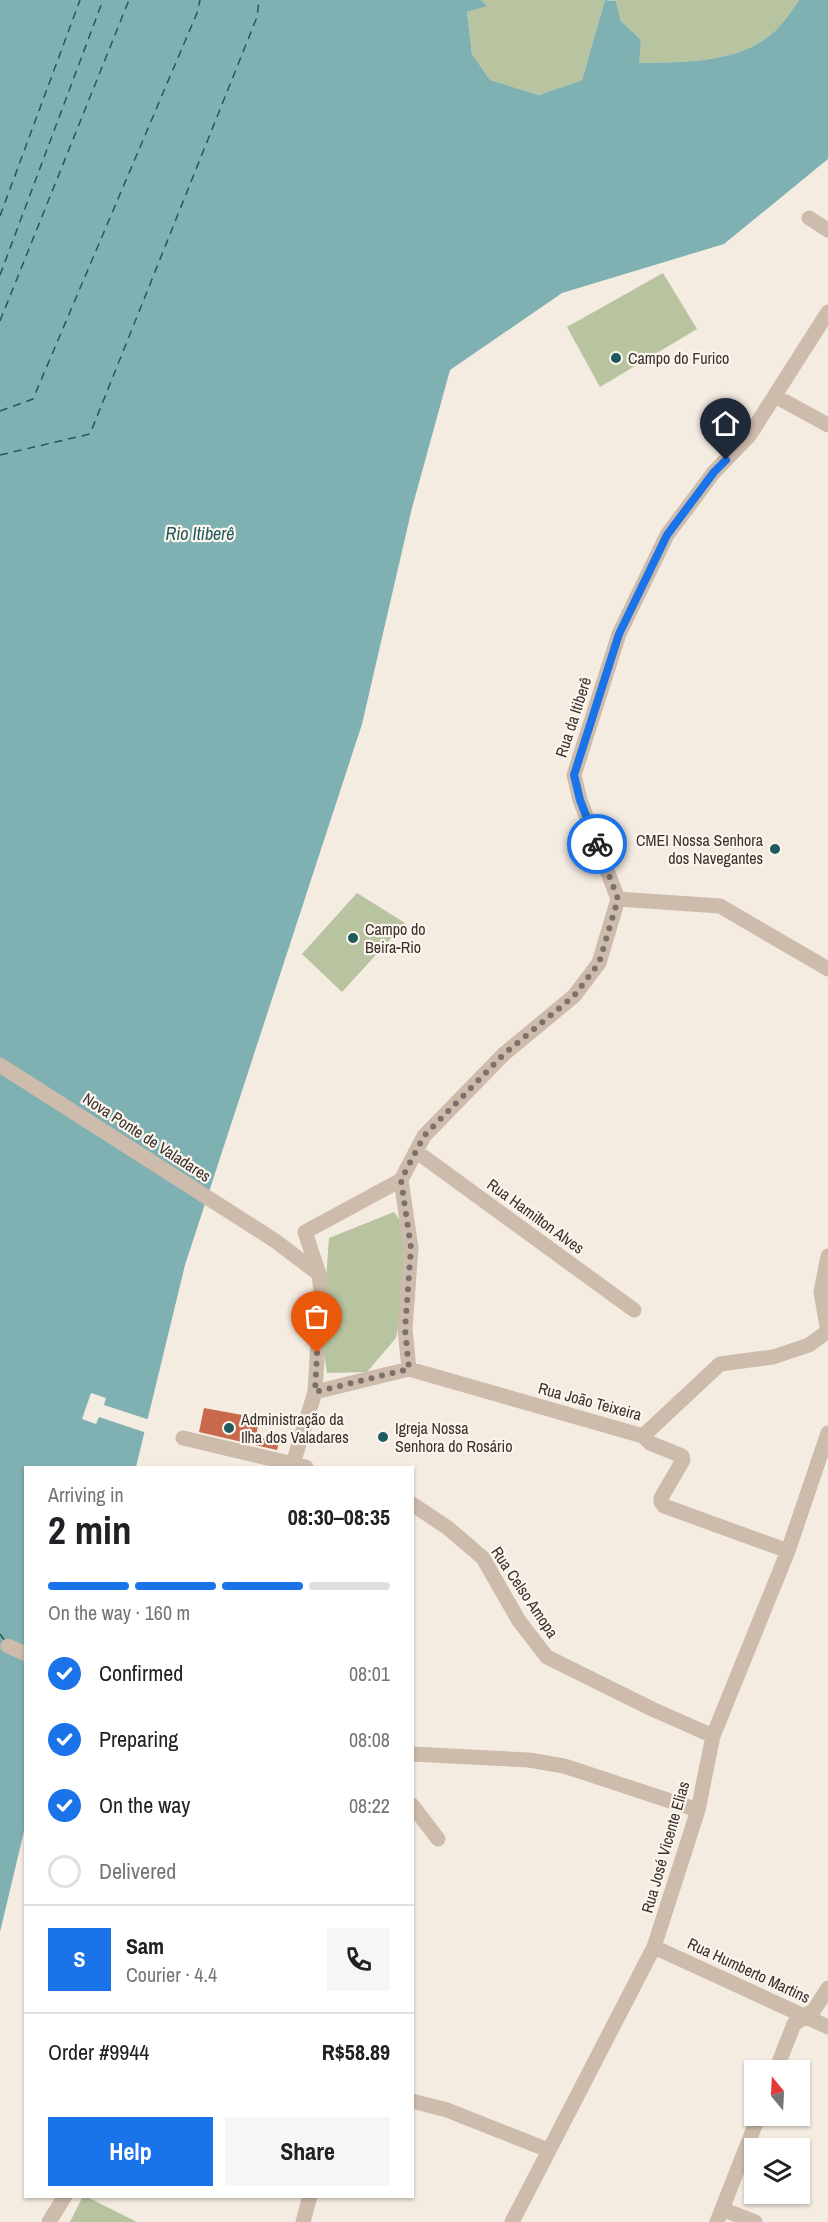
<!DOCTYPE html>
<meta charset="utf-8">
<style>
body{margin:0;font-family:"Archivo Narrow",sans-serif;background:#f6f6f6;color:#202124;height:100vh;display:flex;flex-direction:column;font-size:22px;white-space:nowrap}
*{box-sizing:border-box;margin:0}
p{font-size:20px;color:#757577}
.icon{flex:none;width:33px;height:33px;fill:none;stroke:currentColor;stroke-width:2;stroke-linecap:round;stroke-linejoin:round}
.map{position:relative;flex:1;overflow:hidden}
.details{position:absolute;left:24px;top:1466px;width:390px;height:732px;display:flex;flex-direction:column;background:#fff;border-radius:0px;box-shadow:0 2px 4px #0004}
.details>*{flex:none}
.needle{width:39px;rotate:342deg}
.fabs{position:absolute;left:744px;top:2060px;display:grid;gap:12px}
.fabs a{display:grid;place-items:center;width:66px;height:66px;border-radius:0px;background:#fff;box-shadow:0 2px 4px #0004;font-size:30px}
.pin{position:absolute;display:grid;place-items:center;width:51px;height:51px;color:#fff;margin:-62px -26px;border-radius:50% 50% 50% 0;rotate:-45deg;box-shadow:0 0 6px #0007}
.pin .icon{rotate:45deg}
.courier{position:absolute;display:grid;place-items:center;width:60px;height:60px;margin:-30px;border:4px solid #1a73e8;border-radius:50%;background:#fff;color:#222;box-shadow:0 2px 8px #0007}
.overview em{font-style:normal;font-weight:800}
.overview div{display:flex;flex-direction:column-reverse}
.overview{display:flex;align-items:center;justify-content:space-between;height:102px;padding:0 24px}
h1{font-size:39px;font-weight:800;line-height:45px}
.bar{display:grid;grid-template-columns:repeat(4,1fr);gap:9px 6px;align-content:center;height:72px;padding:0 24px}
.bar i{height:8px;border-radius:4px;background:#e0e0e0}
.bar .active{background:#1a73e8}
.bar p{grid-column:span 4}
.line{display:flex;align-items:center;gap:15px;padding:0 24px;border-top:2px solid #e0e0e0}
.line div{flex:1}
.round{display:grid;place-items:center;flex:none;width:63px;height:63px;border-radius:0px;background:#f6f6f6}
ol{padding:0 24px;list-style:none}
li{display:flex;align-items:center;gap:18px;height:66px}
li p{margin-inline-start:auto}
li .icon{padding:6px;border-radius:50%;background:#1a73e8;color:#fff;stroke-width:4}
li:last-child{color:#757577}
li i{width:33px;height:33px;border:3px solid #e0e0e0;border-radius:50%}
.action{display:flex;gap:12px;margin-top:auto;padding:12px 24px}
.action a{flex:1;height:69px;border-radius:0px;background:#1a73e8;color:#fff;font-size:24px;font-weight:800;line-height:69px;text-align:center}
.action a+a{background:#f6f6f6;color:#202124}
.map>svg:first-child{display:block}
.green{fill:#b8c4a0}
.water{fill:#7fb0b2}
.pier{fill:#f4ebe1}
.lines{fill:none;stroke-linecap:round;stroke-linejoin:round}
.ferry{stroke:#1f5a5e;stroke-width:1.5;stroke-dasharray:8 6;stroke-linecap:butt}
.building{fill:#c8694b}
.minor{stroke:#cdbbac;stroke-width:15}
.done{stroke:#7c716b;stroke-width:6;stroke-dasharray:0 10.8}
.route{stroke:#1a73e8;stroke-width:8}
.poi-dot{fill:#1f5a5e;stroke:#fbf5ee;stroke-width:2}
.labels{text-anchor:middle;dominant-baseline:central;stroke-width:4.5;stroke-linejoin:round;paint-order:stroke}
.poi-label{font-size:16px;fill:#3b302b;stroke:#fbf5ee;text-anchor:start}
.street-label{font-size:16px;fill:#3b302b;stroke:#fbf5ee}
.water-label{font-size:18px;font-style:italic;fill:#1f5a5e;stroke:#fbf5ee}
</style>
<div class="map">
<svg width="828" height="2222" viewBox="0 0 828 2222">
<rect width="100%" height="100%" fill="#f4ebe1"/>
<path class="green" d="M481 0H605L582 80 539 95 490 80 472 54 467 12 486 6Z
M611 0H799C792 10 785 21 776 30 741 64 684 62 638 63L641 40 621 21 616 1Z
M663 273 697 329 600 387 567 327Z
M357 893 405 923 342 992 302 954Z
M394 1212 405 1227 408 1274 396 1338 367 1372 327 1373 322 1339 329 1238Z
M83 2196H85L137 2222H70Z"/>
<path class="water" d="M0 0H481L487 6 467 12 472 54 490 80 539 95 582 80 605 0 616 1 621 21 641 40 639 63C684 62 741 64 776 30 785 21 792 10 799 0H828V159L724 244 562 293 450 370 412 508 362 724 185 1265 136 1467H26L25 1827 0 1932Z"/>
<path class="pier" d="M91 1393 106 1398 104 1405 150 1420 147 1433 99 1417 96 1424 82 1419Z"/>
<g class="lines">
<path class="ferry" d="M0 216 80 0
M0 275 103 0
M0 321 129 0
M0 411 33 399 197 13 200 0
M0 455 90 434 257 17 259 0
M0 1634 5 1641"/>
</g>
<path class="building" d="M204 1408 259 1418 256 1437 279 1441 277 1450 199 1432Z"/>
<g class="lines">
<path class="minor" d="M809 218 828 230
M775 396 828 425
M618 899 720 906 828 969
M0 1065 274 1240 319 1274
M417 1152 634 1310
M401 1180 424 1136 504 1054 574 996 599 963 618 899 580 800 574 775 619 634 667 535 714 472 749 436 828 312
M401 1180 411 1248 405 1329 409 1369
M828 1256 821 1292 828 1332
M315 1392 409 1369 643 1436 720 1364 773 1357 809 1345 828 1331
M643 1436 650 1443 682 1456 683 1460 661 1498V1502L664 1506 788 1551
M183 1438 306 1467
M292 1467 315 1392 321 1291 319 1274 305 1232 401 1180
M412 1504 448 1528 483 1558 519 1621 547 1657 652 1709 713 1736
M8 1646 26 1654
M412 1754 529 1760 564 1766 698 1810
M412 1805 438 1839
M654 1947 828 2027
M776 2070 794 2024 814 2010 828 1988
M412 2101 447 2110 548 2150
M722 2209 755 2222
M49 2222 65 2196
M303 2222 310 2196
M512 2222 654 1947 698 1810 713 1736 788 1551 828 1433
M717 2222 759 2115"/>
</g>
<g class="lines">
<path class="done" d="M317 1353 315 1392 409 1369 405 1329 411 1248 401 1180 424 1136 504 1054 574 996 599 963 618 899 597 844"/>
<path class="route" d="M597 844 580 800 574 775 619 634 667 535 714 472 726 460"/>
</g>
<g class="poi-dot">
<circle cx="616" cy="358" r="6"/>
<circle cx="775" cy="849" r="6"/>
<circle cx="353" cy="938" r="6"/>
<circle cx="229" cy="1428" r="6"/>
<circle cx="383" cy="1437" r="6"/>
</g>
<g class="labels">
<g class="poi-label">
<text x="628" y="358">Campo do Furico</text>
<text x="763" y="840" text-anchor="end">CMEI Nossa Senhora<tspan x="763" dy="18">dos Navegantes</tspan></text>
<text x="365" y="929">Campo do<tspan x="365" dy="18">Beira-Rio</tspan></text>
<text x="241" y="1419">Administração da<tspan x="241" dy="18">Ilha dos Valadares</tspan></text>
<text x="395" y="1428">Igreja Nossa<tspan x="395" dy="18">Senhora do Rosário</tspan></text>
</g>
<g class="street-label">
<text transform="translate(573 717) rotate(-72)">Rua da Itiberê</text>
<text transform="translate(147 1137) rotate(33)">Nova Ponte de Valadares</text>
<text transform="translate(536 1216) rotate(36)">Rua Hamilton Alves</text>
<text transform="translate(590 1401) rotate(15)">Rua João Teixeira</text>
<text transform="translate(525 1592) rotate(56)">Rua Celso Amopa</text>
<text transform="translate(665 1847) rotate(-74)">Rua José Vicente Elias</text>
<text transform="translate(749 1970) rotate(25)">Rua Humberto Martins</text>
</g>
<g class="water-label">
<text x="200" y="533">Rio Itiberê</text>
</g>
</g>
</svg>
<div class="fabs">
<a><svg class="needle" viewBox="-14 -14 28 28"><path d="M0-13l5 13h-10z" fill="#e53935"/><path d="M0 13l5-13h-10z" fill="#757577"/></svg></a>
<a><svg class="icon" aria-label="layers" viewBox="0 0 24 24"><path d="M12 4l9 5-9 5-9-5zM3 14l9 5 9-5"/></svg></a>
</div>
<div class="pin" style="left:317px;top:1353px;background:#ea580c"><svg class="icon" aria-label="bag" viewBox="0 0 24 24"><path d="M5 8h14l-1 12H6zM9 8a3 3 0 0 1 6 0"/></svg></div>
<div class="pin" style="left:726px;top:460px;background:#1f2937"><svg class="icon" aria-label="home" viewBox="0 0 24 24"><path d="M3 11l9-7 9 7M6 9v11h12V9"/></svg></div>
<div class="courier" style="left:597px;top:844px"><svg class="icon" aria-label="bike" viewBox="0 0 24 24"><circle cx="6" cy="16" r="4"/><circle cx="18" cy="16" r="4"/><path d="M6 16l4-8h5l3 8M10 8l3 8H6M13 5h3"/></svg></div>
<section class="details">
<div class="overview"><div><h1>2 min</h1><p>Arriving in</p></div><em>08:30–08:35</em></div>
<div class="bar"><i class="active"></i><i class="active"></i><i class="active"></i><i></i><p>On the way · 160 m</p></div>
<ol>
<li><svg class="icon" aria-label="check" viewBox="0 0 24 24"><path d="M5 12l5 5 9-10"/></svg>Confirmed<p>08:01</p></li>
<li><svg class="icon" aria-label="check" viewBox="0 0 24 24"><path d="M5 12l5 5 9-10"/></svg>Preparing<p>08:08</p></li>
<li><svg class="icon" aria-label="check" viewBox="0 0 24 24"><path d="M5 12l5 5 9-10"/></svg>On the way<p>08:22</p></li>
<li><i></i>Delivered</li>
</ol>
<div class="line" style="height:108px"><b class="round" style="background:#1a73e8;color:#fff">S</b><div><b>Sam</b><p>Courier · 4.4</p></div><a class="round"><svg class="icon" aria-label="phone" viewBox="0 0 24 24"><path d="M5 4h4l2 5-3 2q2 4 5 5l2-3 5 2v4C11 20 4 13 5 4z"/></svg></a></div>
<div class="line" style="height:78px"><div>Order #9944</div><b>R$58.89</b></div>
<div class="action"><a>Help</a><a>Share</a></div>
</section>
</div>
